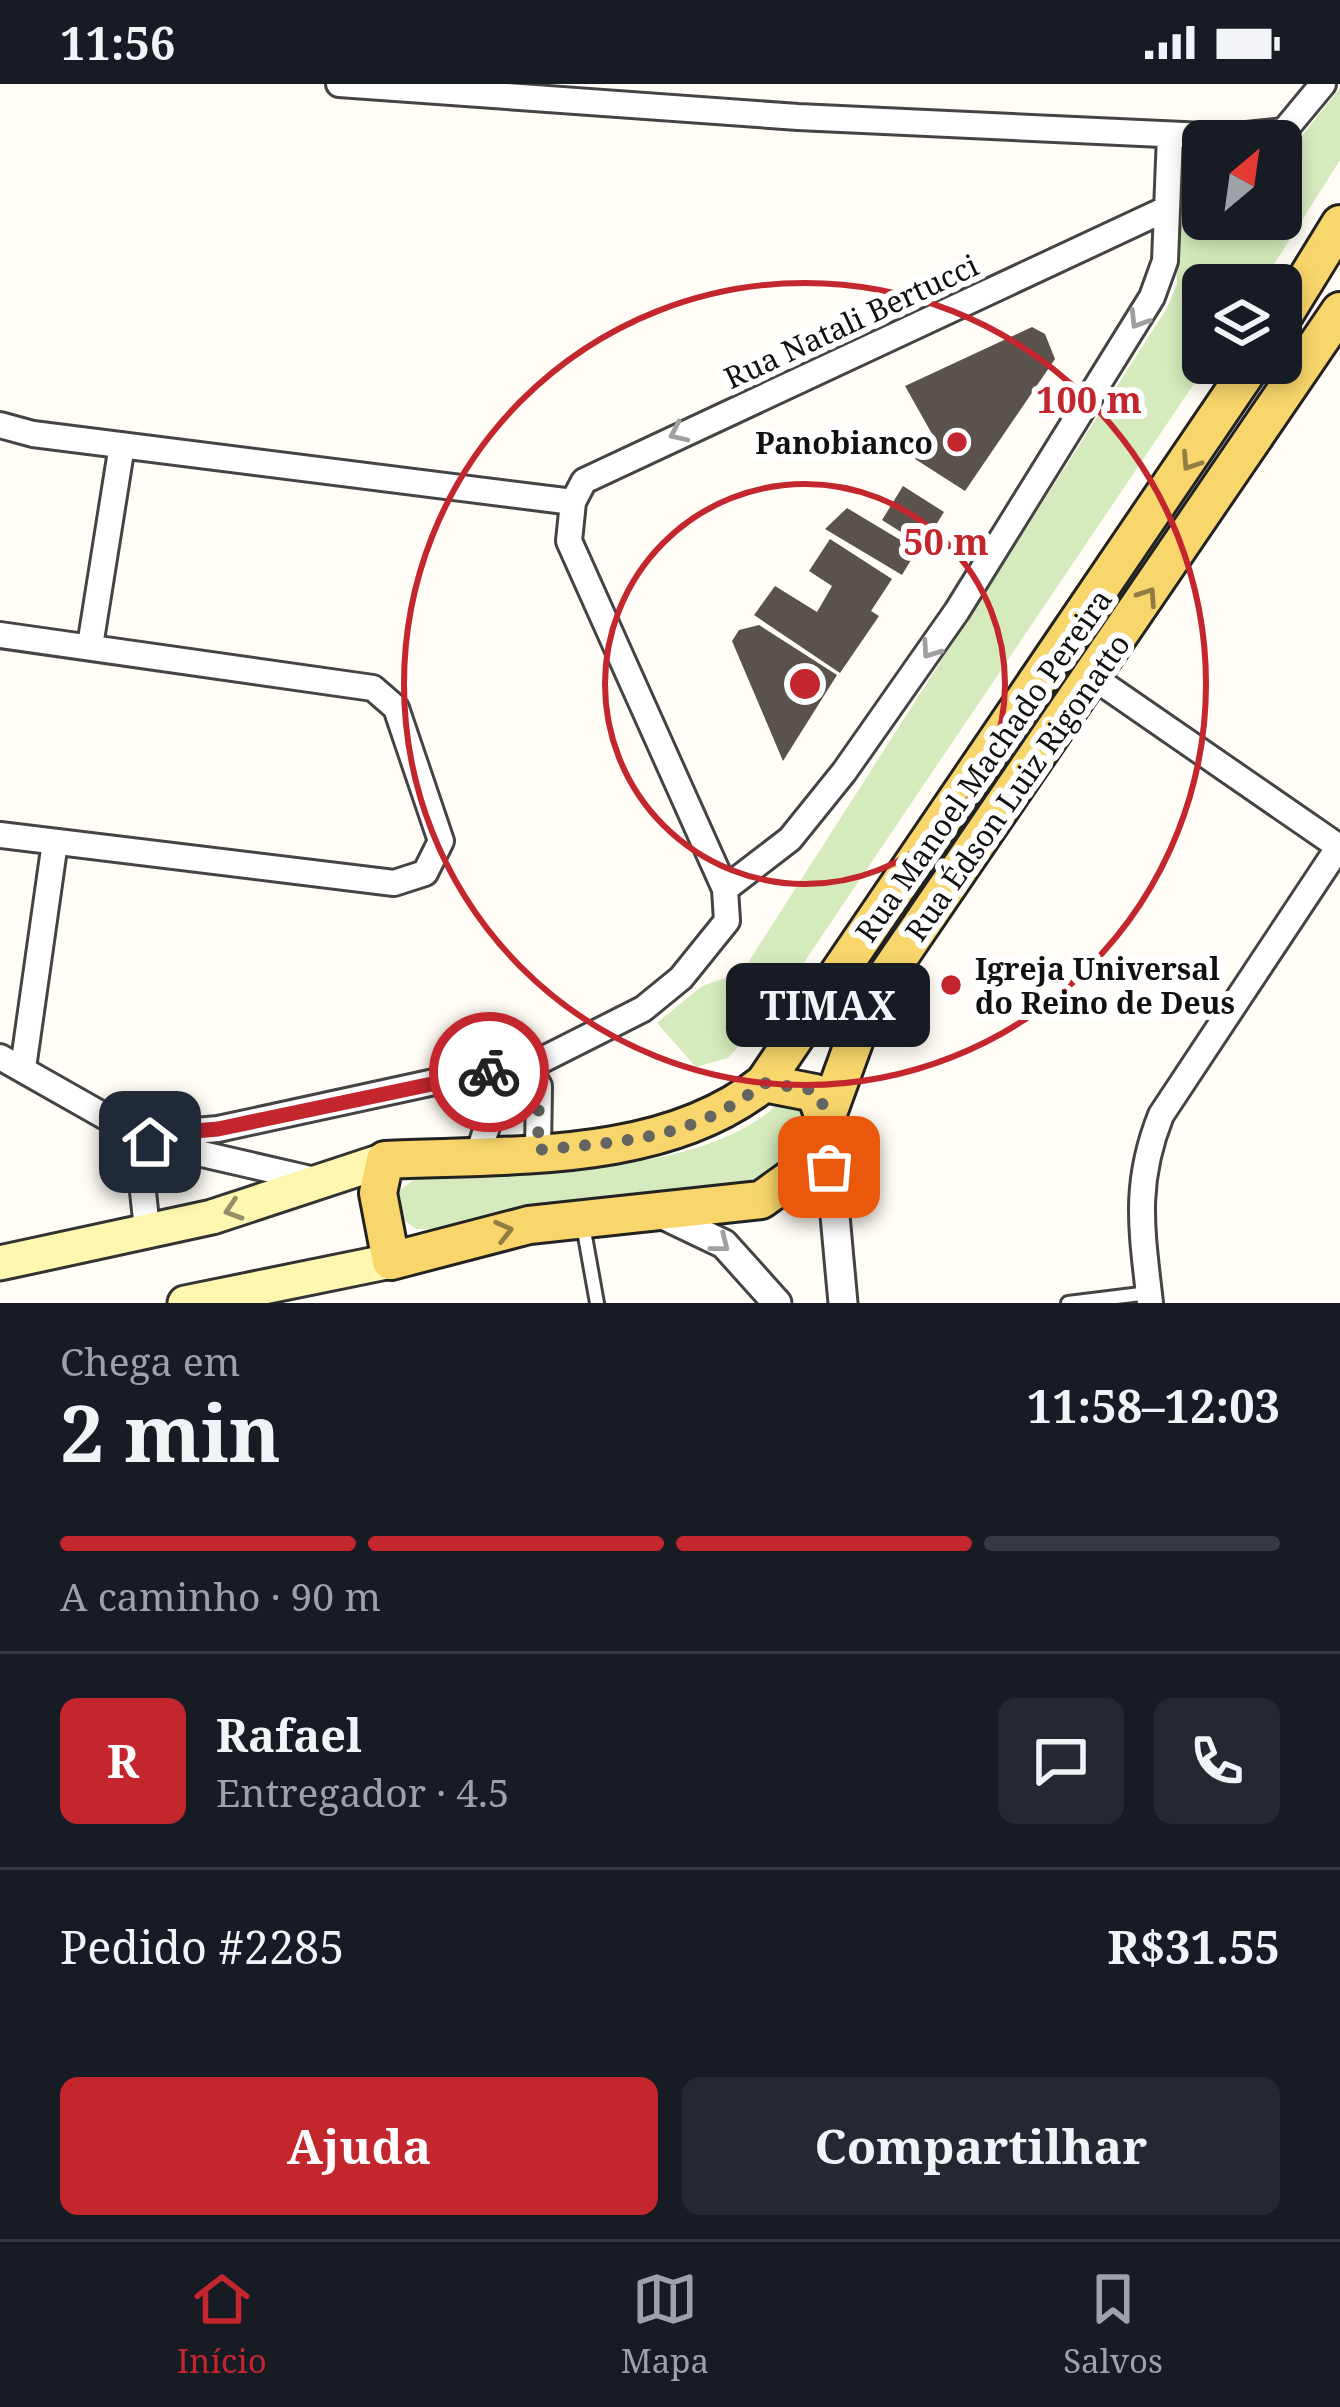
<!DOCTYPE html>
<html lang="pt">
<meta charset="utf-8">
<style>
body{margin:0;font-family:"Noto Serif",serif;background:#242831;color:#f1f3f6;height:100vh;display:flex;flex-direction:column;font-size:45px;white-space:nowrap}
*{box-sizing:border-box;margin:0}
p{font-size:39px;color:#9ea1a6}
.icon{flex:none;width:66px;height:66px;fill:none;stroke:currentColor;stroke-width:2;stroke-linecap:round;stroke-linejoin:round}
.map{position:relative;height:1219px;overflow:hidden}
.panel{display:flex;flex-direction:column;background:#171b24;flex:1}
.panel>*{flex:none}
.needle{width:78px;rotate:29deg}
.buttons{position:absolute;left:1182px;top:36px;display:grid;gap:24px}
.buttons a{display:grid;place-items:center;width:120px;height:120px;border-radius:18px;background:#171b24;box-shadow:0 6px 18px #0003;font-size:60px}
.pin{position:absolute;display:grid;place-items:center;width:102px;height:102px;color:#fff;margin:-51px;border-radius:24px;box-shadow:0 6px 18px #0006}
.courier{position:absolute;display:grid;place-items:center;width:120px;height:120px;margin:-60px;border:9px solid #c4262e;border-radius:50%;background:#fff;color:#222;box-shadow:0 3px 15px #0007}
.bubble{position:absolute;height:84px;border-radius:18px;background:#171b24;box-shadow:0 6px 18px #0003;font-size:39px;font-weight:700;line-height:84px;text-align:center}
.head em{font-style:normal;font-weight:700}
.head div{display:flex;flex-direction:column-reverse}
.head{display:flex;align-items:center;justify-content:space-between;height:204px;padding:0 60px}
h1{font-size:78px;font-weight:700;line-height:90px}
.bar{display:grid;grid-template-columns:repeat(4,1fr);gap:18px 12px;align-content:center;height:144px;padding:0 60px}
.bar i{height:15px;border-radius:9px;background:#363941}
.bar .on{background:#c4262e}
.bar p{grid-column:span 4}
.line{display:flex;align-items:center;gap:30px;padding:0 60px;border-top:3px solid #363941}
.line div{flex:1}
.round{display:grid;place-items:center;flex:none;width:126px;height:126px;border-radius:18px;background:#242831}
.primary-button{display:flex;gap:24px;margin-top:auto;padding:24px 60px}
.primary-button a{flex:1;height:138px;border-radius:18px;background:#c4262e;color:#fff;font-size:48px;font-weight:700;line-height:138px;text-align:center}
.primary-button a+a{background:#242831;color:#f1f3f6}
.status{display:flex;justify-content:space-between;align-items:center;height:84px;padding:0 60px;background:#171b24;direction:ltr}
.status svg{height:33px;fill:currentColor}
.tab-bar{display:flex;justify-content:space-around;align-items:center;height:168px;border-top:3px solid #363941;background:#171b24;font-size:33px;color:#9ea1a6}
.tab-bar a{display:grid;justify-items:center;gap:6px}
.tab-bar .on{color:#c4262e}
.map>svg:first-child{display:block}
.green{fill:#d5ebbd}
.building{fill:#5a524d}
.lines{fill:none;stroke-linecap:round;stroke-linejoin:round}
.service-casing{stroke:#444;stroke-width:18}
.minor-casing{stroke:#444;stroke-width:30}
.tertiary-casing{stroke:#444;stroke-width:33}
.secondary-casing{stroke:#333;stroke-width:39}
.primary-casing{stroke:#222;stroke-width:42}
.service{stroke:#fff;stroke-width:12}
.minor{stroke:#fff;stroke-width:24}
.tertiary{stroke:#fff;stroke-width:27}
.secondary{stroke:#fff6b0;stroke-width:33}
.primary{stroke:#f9d66b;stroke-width:36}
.oneway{stroke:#a0a0a0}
.oneway2{stroke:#917d42}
.oneway3{stroke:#948f68}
.done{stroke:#646461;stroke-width:12;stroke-dasharray:0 21.6}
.route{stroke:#c4262e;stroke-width:15}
.ring{fill:none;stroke:#c4262e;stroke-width:6}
.poi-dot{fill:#c4262e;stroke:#fff;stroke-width:4.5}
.labels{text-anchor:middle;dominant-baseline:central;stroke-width:12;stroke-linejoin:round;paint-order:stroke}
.street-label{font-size:30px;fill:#111;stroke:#fff}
.poi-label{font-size:30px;font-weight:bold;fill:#111;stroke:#fff;text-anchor:end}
.centre{fill:#c4262e;stroke:#fff;stroke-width:6}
.ring-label{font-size:36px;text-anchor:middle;font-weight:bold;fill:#c4262e;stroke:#fff;stroke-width:12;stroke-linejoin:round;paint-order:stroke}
</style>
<div class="status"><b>11:56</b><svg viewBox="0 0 49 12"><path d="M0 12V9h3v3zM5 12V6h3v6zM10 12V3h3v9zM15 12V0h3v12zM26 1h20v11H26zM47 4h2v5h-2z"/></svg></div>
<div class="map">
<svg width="1340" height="1219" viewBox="0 0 1340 1219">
<rect width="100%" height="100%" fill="#fffdf5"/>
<path class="green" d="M1340 4V76L1261 201H1203V279H1208L778 917 728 974 696 983 657 939 702 902 742 888 1167 224 1177 200 1174 148 1183 70 1203 65V135H1281V69H1288Z
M785 1013 815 1031 785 1088 730 1113 454 1145H416L400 1133 398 1107 424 1089C527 1090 712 1092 785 1013Z"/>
<path class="building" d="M1032 243 1045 250 1055 275 965 407 915 375 936 357 905 302Z
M903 402 944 428 923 462 882 436Z
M847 424 917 466 902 491 825 445Z
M830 455 892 495 871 527 879 532 840 589 754 531 775 502 817 528 832 502 809 487Z
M759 541 837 591 783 677 732 557 739 546Z"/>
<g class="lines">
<g class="service-casing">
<path id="service" d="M583 1141 597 1219
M1068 1219 1149 1209"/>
</g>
<g class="minor-casing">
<path id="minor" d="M339 0 798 33 1227 53 1284 47 1323 0
M0 341 33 350 573 418
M0 551 373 604 396 624 441 757 425 789 394 799 0 751
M90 562 122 361
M1093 593 1339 763
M725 805 790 755 844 688 957 527 1152 213 1165 177 1170 51
M0 973 150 1058 315 1096
M528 983 539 1002 538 1066
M23 984 55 758
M150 1058 171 1049 218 1045 471 990 528 983 643 925 681 894 727 837 725 805 569 457 573 418 584 397 1166 125
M478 1071 492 1027 528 983
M147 1145 140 1080 150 1058
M1150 1219C1142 1147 1133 1101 1161 1031L1340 761"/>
</g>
<g class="tertiary-casing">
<path id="tertiary" d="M827 1044 843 1219
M657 1128 724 1160 777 1219"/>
</g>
<g class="secondary-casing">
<path id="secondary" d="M0 1179 212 1133 385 1076
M185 1219 391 1177"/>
</g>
<g class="primary-casing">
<path id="primary" d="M1281 236 1340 140
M1253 279 764 999C663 1080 509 1070 385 1076L378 1109 391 1177 529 1141 761 1116 793 1093 815 1065 863 933 885 894 1340 227
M764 999 815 1009 826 1039"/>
</g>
<use href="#service" class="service"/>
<use href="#minor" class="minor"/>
<use href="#tertiary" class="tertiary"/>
<use href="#secondary" class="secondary"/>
<use href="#primary" class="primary"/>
</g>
<defs><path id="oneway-chevron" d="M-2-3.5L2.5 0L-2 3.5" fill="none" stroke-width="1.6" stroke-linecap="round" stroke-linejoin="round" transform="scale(3)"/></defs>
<g class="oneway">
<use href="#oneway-chevron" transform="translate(1138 236) rotate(122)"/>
<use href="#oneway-chevron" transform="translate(678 349) rotate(155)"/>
<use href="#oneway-chevron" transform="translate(930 566) rotate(125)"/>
<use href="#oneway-chevron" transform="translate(721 1160) rotate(38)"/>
</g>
<g class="oneway2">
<use href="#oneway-chevron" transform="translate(1190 378) rotate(123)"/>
<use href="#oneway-chevron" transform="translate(1148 512) rotate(-56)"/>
<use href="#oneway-chevron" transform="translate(504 1147) rotate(-14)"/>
</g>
<use class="oneway3" href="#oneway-chevron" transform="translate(233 1126) rotate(162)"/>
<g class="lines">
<path class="done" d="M489 988 529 983 539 1002 538 1066C625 1057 693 1056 764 999L808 1005 822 1016 829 1083"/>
<path class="route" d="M150 1058 171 1049 218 1045 489 988"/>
</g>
<g class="ring">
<circle cx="805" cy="600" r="200"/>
<circle cx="805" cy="600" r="401"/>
</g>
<g class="poi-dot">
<circle cx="957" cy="358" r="12"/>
<circle cx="951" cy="901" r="12"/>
</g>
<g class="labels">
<g class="street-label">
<text transform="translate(851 237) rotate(-25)">Rua Natali Bertucci</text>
<text transform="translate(983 681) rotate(-55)">Rua Manoel Machado Pereira</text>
<text transform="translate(1017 703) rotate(-55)">Rua Édson Luiz Rigonatto</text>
</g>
<g class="poi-label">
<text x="933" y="358">Panobianco</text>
<text x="975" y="884" text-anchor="start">Igreja Universal<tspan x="975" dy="34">do Reino de Deus</tspan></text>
</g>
</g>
<circle cx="805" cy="600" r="18" class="centre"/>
<g class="ring-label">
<text x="1089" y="329">100 m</text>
<text x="946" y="471">50 m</text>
</g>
</svg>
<div class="buttons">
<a><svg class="needle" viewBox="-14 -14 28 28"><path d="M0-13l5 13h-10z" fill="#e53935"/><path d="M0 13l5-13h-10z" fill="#9ea1a6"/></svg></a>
<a><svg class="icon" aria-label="layers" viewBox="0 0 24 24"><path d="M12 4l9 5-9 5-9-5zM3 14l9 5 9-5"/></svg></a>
</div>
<div class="pin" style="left:829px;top:1083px;background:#ea580c"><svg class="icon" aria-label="bag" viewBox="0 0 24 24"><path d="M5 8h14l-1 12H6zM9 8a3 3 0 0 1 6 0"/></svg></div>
<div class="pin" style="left:150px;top:1058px;background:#1f2937"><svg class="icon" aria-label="home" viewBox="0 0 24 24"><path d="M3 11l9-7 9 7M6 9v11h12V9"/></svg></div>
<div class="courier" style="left:489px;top:988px"><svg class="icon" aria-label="bike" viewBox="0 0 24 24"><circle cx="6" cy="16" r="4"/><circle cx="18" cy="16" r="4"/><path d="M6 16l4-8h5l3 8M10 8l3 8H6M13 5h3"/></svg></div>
<div class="bubble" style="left:726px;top:879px;width:204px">TIMAX</div>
</div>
<section class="panel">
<div class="head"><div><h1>2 min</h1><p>Chega em</p></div><em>11:58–12:03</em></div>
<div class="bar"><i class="on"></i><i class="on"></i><i class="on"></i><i></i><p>A caminho · 90 m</p></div>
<div class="line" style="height:216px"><b class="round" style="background:#c4262e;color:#fff">R</b><div><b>Rafael</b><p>Entregador · 4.5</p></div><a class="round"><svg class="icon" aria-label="chat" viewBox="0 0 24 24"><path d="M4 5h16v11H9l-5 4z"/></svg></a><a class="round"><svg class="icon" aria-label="phone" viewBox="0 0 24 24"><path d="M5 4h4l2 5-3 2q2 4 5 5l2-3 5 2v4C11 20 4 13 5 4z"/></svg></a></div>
<div class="line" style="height:156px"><div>Pedido #2285</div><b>R$31.55</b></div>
<div class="primary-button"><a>Ajuda</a><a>Compartilhar</a></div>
</section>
<nav class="tab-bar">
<a class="on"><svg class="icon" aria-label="home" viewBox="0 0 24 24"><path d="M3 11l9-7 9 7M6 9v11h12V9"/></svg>Início</a>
<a><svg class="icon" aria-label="map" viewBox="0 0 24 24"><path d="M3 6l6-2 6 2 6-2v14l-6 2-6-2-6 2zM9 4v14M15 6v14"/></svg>Mapa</a>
<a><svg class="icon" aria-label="saved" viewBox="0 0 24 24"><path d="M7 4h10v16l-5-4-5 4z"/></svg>Salvos</a>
</nav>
